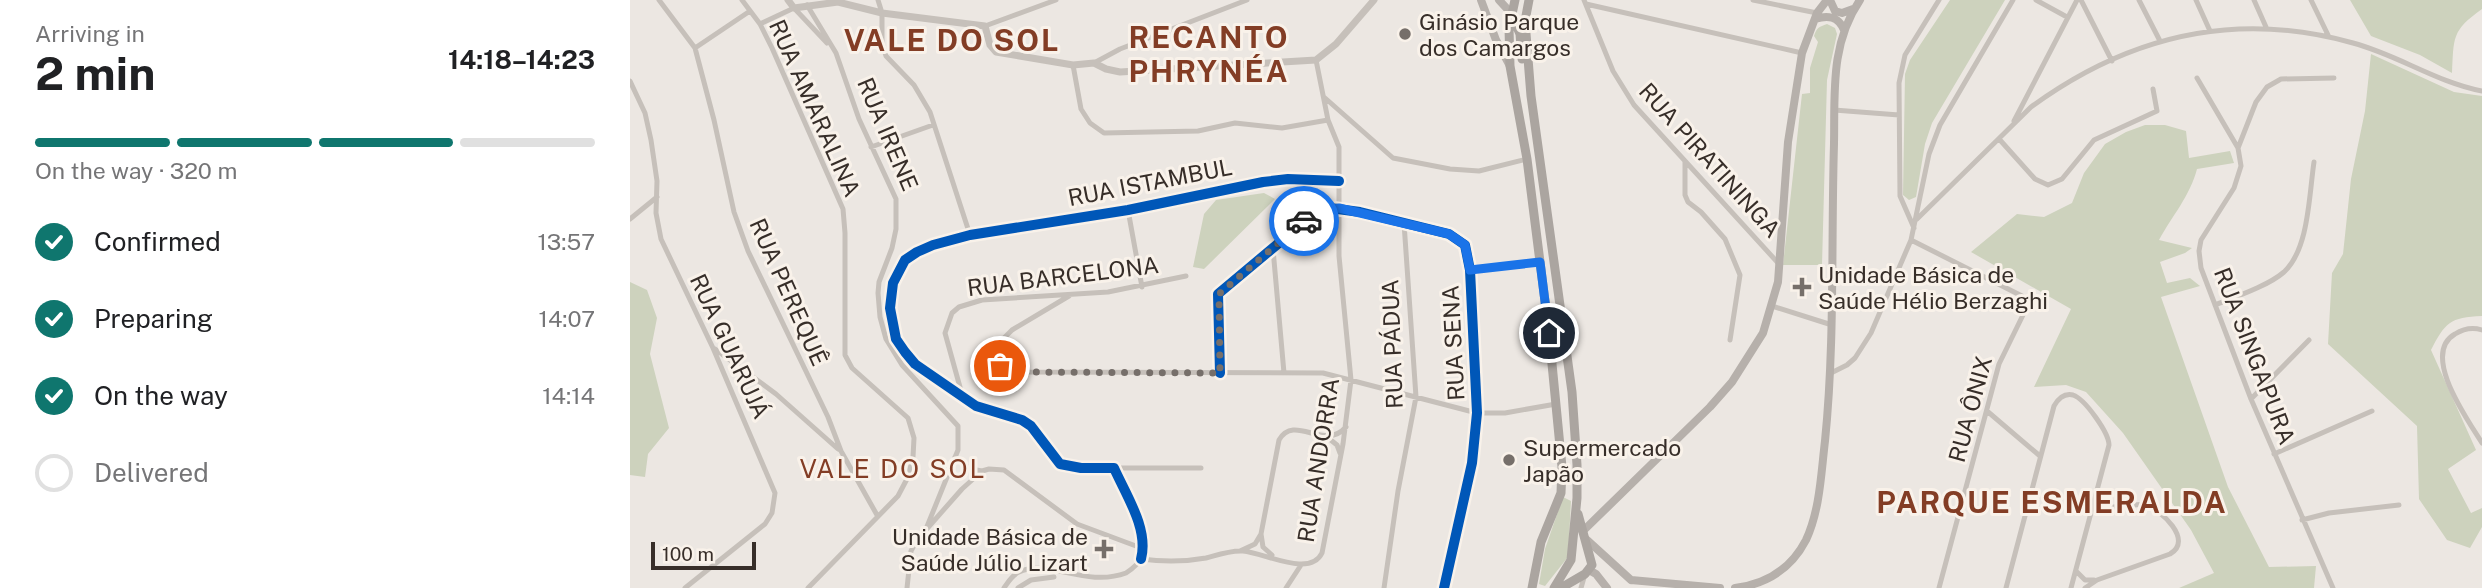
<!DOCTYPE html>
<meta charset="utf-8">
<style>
body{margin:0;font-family:"Public Sans",sans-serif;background:#f2f2f2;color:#202124;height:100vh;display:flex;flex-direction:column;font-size:26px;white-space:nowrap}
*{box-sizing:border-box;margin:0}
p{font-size:23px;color:#757577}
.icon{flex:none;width:38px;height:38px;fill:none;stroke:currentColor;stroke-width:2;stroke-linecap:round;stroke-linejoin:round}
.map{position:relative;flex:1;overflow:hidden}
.side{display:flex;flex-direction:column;background:#fff;width:630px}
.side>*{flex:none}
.scale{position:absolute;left:21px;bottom:18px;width:105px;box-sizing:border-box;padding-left:7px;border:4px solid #372e29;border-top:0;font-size:19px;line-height:24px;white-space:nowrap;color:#372e29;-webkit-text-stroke:5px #f9f2ea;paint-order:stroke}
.pin{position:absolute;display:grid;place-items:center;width:60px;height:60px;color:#fff;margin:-30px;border:4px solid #fff;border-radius:50%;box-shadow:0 2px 7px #0007}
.courier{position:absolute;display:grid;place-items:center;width:70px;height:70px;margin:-35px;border:5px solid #1a73e8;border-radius:50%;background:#fff;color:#222;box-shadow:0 2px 9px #0007}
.head em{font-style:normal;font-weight:700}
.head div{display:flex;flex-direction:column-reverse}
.head{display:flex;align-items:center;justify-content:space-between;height:119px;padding:0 35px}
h1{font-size:46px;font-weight:700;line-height:52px}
.bar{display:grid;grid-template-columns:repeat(4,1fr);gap:10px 7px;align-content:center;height:84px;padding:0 35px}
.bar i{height:9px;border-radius:5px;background:#e0e0e0}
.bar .active{background:#0f766e}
.bar p{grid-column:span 4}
ol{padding:0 35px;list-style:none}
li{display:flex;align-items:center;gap:21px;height:77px}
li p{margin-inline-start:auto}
li .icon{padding:7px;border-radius:50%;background:#0f766e;color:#fff;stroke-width:4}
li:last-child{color:#757577}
li i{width:38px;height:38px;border:4px solid #e0e0e0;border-radius:50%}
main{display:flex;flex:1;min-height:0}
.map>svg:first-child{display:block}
.green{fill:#cdd2bd}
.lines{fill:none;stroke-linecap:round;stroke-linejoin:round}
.minor{stroke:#c6c0ba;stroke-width:5}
.tertiary{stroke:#c6c0ba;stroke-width:7}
.secondary{stroke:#b6b0ab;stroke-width:8}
.primary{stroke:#aba5a0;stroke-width:9}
.cycleway-casing{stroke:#f9f2ea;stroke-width:15}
.cycleway{stroke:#0057b8;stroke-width:10}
.done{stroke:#766f6a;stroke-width:7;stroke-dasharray:0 12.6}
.route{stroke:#1a73e8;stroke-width:9}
.poi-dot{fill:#766f6a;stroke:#f9f2ea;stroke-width:2.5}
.labels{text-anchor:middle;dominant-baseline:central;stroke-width:6;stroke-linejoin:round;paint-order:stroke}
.poi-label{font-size:23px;fill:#372e29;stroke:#f9f2ea;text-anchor:start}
.street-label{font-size:23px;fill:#372e29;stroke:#f9f2ea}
.quarter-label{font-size:26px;letter-spacing:2px;fill:#833d25;stroke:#f9f2ea}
.district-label{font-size:30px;font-weight:bold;letter-spacing:2px;fill:#833d25;stroke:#f9f2ea}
</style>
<main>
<section class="side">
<div class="head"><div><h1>2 min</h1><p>Arriving in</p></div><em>14:18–14:23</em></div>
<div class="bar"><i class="active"></i><i class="active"></i><i class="active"></i><i></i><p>On the way · 320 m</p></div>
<ol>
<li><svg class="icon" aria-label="check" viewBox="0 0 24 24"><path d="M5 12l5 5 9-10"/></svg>Confirmed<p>13:57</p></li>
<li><svg class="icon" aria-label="check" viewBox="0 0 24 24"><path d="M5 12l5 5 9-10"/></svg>Preparing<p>14:07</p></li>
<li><svg class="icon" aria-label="check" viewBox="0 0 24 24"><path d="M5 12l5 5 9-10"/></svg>On the way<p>14:14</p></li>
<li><i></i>Delivered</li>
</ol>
</section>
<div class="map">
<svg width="1852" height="588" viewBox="0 0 1852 588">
<rect width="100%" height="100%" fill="#ece7e2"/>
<path class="green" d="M1320 0H1375L1302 123 1295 144 1286 197 1279 200 1273 195 1275 74 1280 60Z
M1720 0H1852V9C1821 31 1824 38 1822 73L1790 55 1741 36Z
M1197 24 1205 28 1207 34 1197 80 1192 265H1153L1172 94 1180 93V68L1188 42 1184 36C1187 27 1189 27 1197 24Z
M1741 54 1824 92 1852 96V316C1820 317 1815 323 1801 350L1846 450 1818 469 1841 513 1852 508V527L1840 548 1817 540 1789 499 1787 426 1698 344 1702 273 1713 254 1721 179 1735 111Z
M1515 125H1535L1556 131 1559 158 1600 151 1604 163 1567 169C1560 196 1542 216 1529 240L1562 248 1555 253 1530 262 1537 283 1560 278 1570 286 1531 297 1598 487 1639 567 1686 566 1684 588H1549L1584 573 1561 530 1493 433 1456 392 1436 385 1404 387 1441 309 1341 252 1387 214 1414 217 1442 203 1454 173 1475 144 1496 132Z
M634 193 645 199 574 269 563 267 574 214 586 200Z
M0 282 17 290 27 318 20 354 39 428 18 454 15 477 0 475Z
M933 497 941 501 938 557 915 586 909 584 915 549Z"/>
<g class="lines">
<path class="minor" d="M29 0 65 48 84 120 104 212 118 251 198 417 211 451 247 515
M112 0 130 24 142 48 213 209 215 233V355L222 368 278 418 284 438 283 457 278 477 268 496 178 588
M248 0 252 13V43L256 56 284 85 300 112 340 235
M954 0 983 71 1004 105 1149 264
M1123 0 1187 13
M1406 0 1437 17
M1451 0 1482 61
M1509 0 1530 41
M1566 0 1580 31
M1624 0 1636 27
M1681 0 1699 37
M956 4 1172 53
M177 5 206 53 229 119 266 199V229L262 248 249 282 248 293 250 317 256 339 272 365 328 426V450L296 529
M130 24 164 8 197 43
M355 26 426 0
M65 48 120 11
M464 63 490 49 617 0
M443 65 451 109 460 123 474 133 568 131 605 123 652 128 698 120
M1567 78 1608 148
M0 81 15 113 21 140 27 181 26 213 31 239 83 348 145 493 142 513 135 524 55 588
M695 98 763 158 820 169 849 171 897 159
M1204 110 1269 115
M1384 121 1447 0
M1370 140 1405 179 1418 185 1432 179 1464 140 1527 111 1523 89
M241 147 303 125
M1055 161V195L1058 202 1071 212 1095 239 1110 275 1100 340
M498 210 512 287
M0 219 27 197
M1287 219 1401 107C1498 36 1606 10 1723 43 1768 55 1806 82 1852 91
M1284 228 1270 196 1269 83 1275 55 1309 0
M1281 240 1392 296 1395 301 1393 315 1369 364 1309 588
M643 249 654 373
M840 270 910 262
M439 296 382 330 369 343 366 350 370 366 378 371 391 372 693 373 847 413H875L926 404
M1585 305C1605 297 1638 286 1654 272 1679 249 1679 195 1684 162
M1142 306 1202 325
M1852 330C1843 327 1833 329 1825 334 1790 354 1838 420 1852 443
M85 349 146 394 208 449
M590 373 588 294 686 212 700 208 730 212 819 234 835 245 840 270 847 413 842 463 814 588
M1201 373 1217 365 1225 358 1241 333 1281 240 1299 154 1310 125 1383 0
M333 398 315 333 322 313 329 307 352 300 478 292 556 276
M1621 399 1679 340
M1357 411 1410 456
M697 437 707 445 710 453
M1644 454 1742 411
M325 457 341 469 352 471
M484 468H571
M1672 520 1699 513 1769 505
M631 534 633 547 642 555
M610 551 625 544 631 534 649 440C665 413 694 452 716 427
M511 559C533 562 554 562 576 558 587 555 601 550 613 551 635 553 680 578 692 553L713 444 721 380 709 256V147L698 120 686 60
M1446 571 1455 580H1464
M277 588 281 551 287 540 332 489 352 471 359 469 374 470 447 524 514 549
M374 588C378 582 382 575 389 572 416 558 456 588 496 573 502 569 509 564 511 558 521 537 493 489 484 468H451L430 464 401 426 392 420 346 406 285 364 275 352 266 339 260 308 263 283 275 260 287 252 303 245 340 235 498 210 633 182 658 179 709 181
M388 588 401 580 424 577
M656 588 671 565
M754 588 768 491 786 397 774 223
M951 588 955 574
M1376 588 1424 406C1428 399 1434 393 1443 395 1455 399 1479 433 1479 445L1441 588
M1455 588 1467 580 1540 554C1564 540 1531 510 1515 504L1463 509
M1703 588 1621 399 1571 268 1569 251 1571 240 1604 188 1611 166 1608 148 1626 102 1637 87 1651 79 1704 78"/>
<path class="tertiary" d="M158 0 164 8 208 2 252 13 355 26 360 45 366 52 443 65 464 63 476 69 490 72 686 60 706 44 744 0"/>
<path class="secondary" d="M851 0 866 40 880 66
M869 0 881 13
M1200 0 1205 11 1212 13 1223 9
M1185 19C1198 15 1208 16 1214 30
M953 531 1080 407 1102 382 1133 333 1148 282 1158 142 1172 53 1187 13 1197 0
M957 540 1001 580
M959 570 966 574 977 588
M1001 580 1090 588
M1105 588C1137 584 1161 569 1176 540 1190 510 1191 474 1195 441 1205 342 1201 243 1204 144 1205 93 1200 44 1230 0"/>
<path class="primary" d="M885 0 879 28 880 66 897 159 919 333 932 467 931 493 911 542 902 588
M899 0 895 21 901 96 942 392 947 465V498L941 560 924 588
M882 15 890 34 892 59
M931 588 955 574 962 565 948 514"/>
<g class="cycleway-casing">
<path id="cycleway" d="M590 373 588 294 686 212 700 208 730 212 819 234 835 245 840 270 847 413 842 463 814 588
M511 559C519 529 496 495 484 468H451L430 464 401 426 392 420 346 406 285 364 275 352 266 339 260 308 263 283 275 260 287 252 303 245 340 235 498 210 633 182 658 179 709 181"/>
</g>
<use href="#cycleway" class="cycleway"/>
</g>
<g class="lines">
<path class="done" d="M370 366 378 371 391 372 590 373 589 294 674 221"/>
<path class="route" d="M674 221 687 212 709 208 819 234 835 245 840 270 910 262 919 333"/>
</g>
<g class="poi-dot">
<circle cx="775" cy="34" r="7"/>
<path d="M1168.5 276.5h7v7h7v7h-7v7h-7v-7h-7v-7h7z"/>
<circle cx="879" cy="460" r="7"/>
<path d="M470.5 538.5h7v7h7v7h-7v7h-7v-7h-7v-7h7z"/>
</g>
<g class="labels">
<g class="poi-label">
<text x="789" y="21">Ginásio Parque<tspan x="789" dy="26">dos Camargos</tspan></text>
<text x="1188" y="274">Unidade Básica de<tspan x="1188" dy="26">Saúde Hélio Berzaghi</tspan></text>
<text x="893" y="447">Supermercado<tspan x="893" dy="26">Japão</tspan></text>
<text x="458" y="536" text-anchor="end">Unidade Básica de<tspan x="458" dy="26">Saúde Júlio Lizart</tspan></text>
</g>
<g class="street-label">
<text transform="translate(185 108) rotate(66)">RUA AMARALINA</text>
<text transform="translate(258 134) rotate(67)">RUA IRENE</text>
<text transform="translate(1080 160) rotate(48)">RUA PIRATININGA</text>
<text transform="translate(520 182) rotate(-11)">RUA ISTAMBUL</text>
<text transform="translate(433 276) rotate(-7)">RUA BARCELONA</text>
<text transform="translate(159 292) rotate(66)">RUA PEREQUÊ</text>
<text transform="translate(823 343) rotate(-93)">RUA SENA</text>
<text transform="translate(762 344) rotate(-92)">RUA PÁDUA</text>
<text transform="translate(100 346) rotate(65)">RUA GUARUJÁ</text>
<text transform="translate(1625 356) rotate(69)">RUA SINGAPURA</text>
<text transform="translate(1340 409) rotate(-75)">RUA ÔNIX</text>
<text transform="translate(688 460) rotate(-81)">RUA ANDORRA</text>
</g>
<g class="quarter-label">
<text x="263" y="468">VALE DO SOL</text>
</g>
<g class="district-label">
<text x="579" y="37">RECANTO<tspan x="579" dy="34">PHRYNÉA</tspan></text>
<text x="322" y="40">VALE DO SOL</text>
<text x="1422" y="502">PARQUE ESMERALDA</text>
</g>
</g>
</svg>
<div class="scale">100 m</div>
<div class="pin" style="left:370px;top:366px;background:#ea580c"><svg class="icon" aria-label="bag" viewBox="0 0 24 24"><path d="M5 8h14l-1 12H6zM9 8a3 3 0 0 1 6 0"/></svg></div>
<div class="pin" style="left:919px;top:333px;background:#1f2937"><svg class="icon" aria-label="home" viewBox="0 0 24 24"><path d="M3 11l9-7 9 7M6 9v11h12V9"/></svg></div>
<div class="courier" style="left:674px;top:221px"><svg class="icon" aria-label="car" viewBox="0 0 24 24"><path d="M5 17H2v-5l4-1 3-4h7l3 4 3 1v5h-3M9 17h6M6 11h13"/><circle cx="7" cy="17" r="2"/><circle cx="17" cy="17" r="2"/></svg></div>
</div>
</main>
